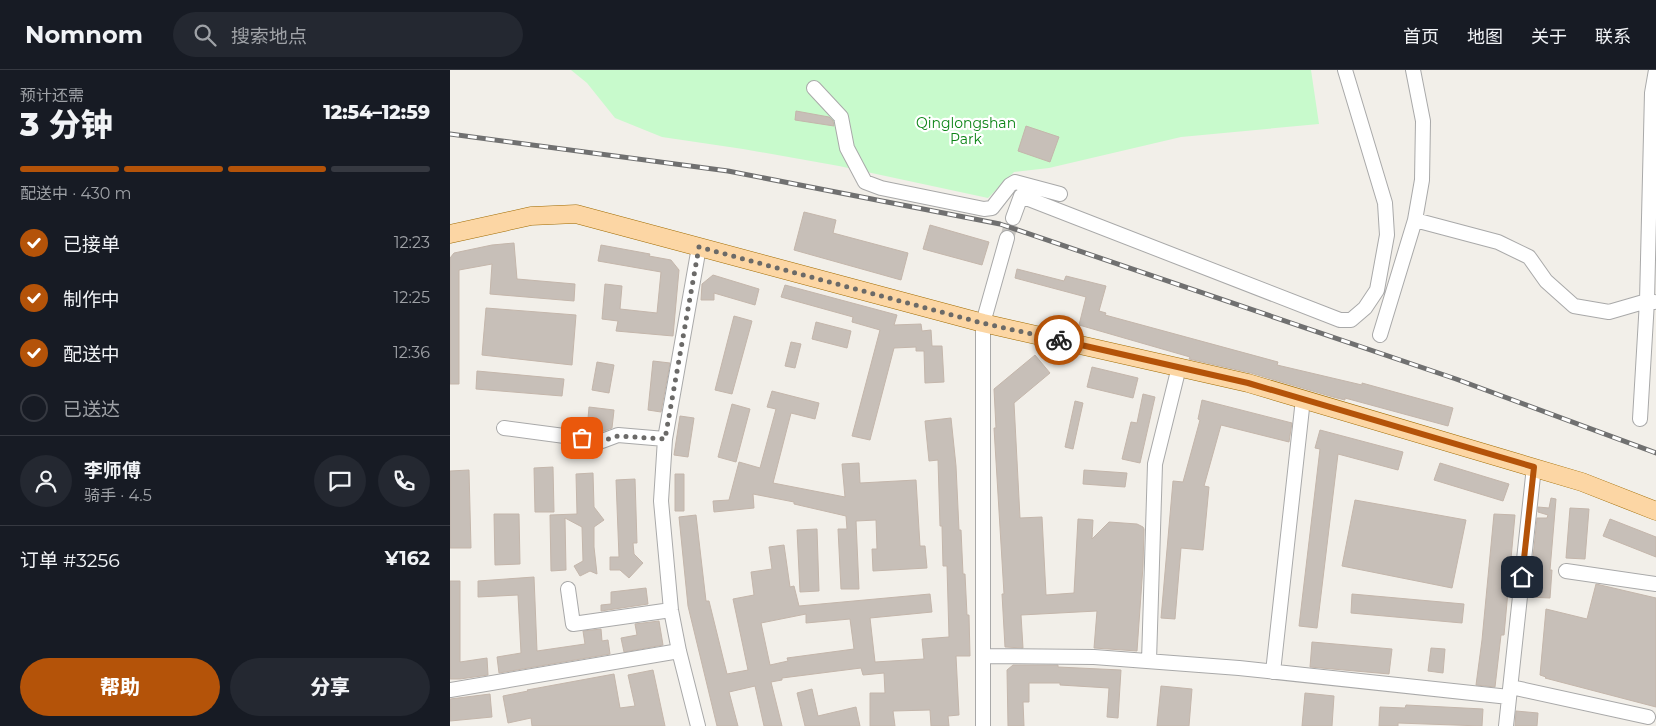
<!DOCTYPE html>
<html lang="zh">
<meta charset="utf-8">
<style>
body{margin:0;font-family:Montserrat,"Noto Sans SC",sans-serif;background:#242831;color:#f1f3f6;height:100vh;display:flex;flex-direction:column;font-size:19px;white-space:nowrap}
*{box-sizing:border-box;margin:0}
p{font-size:16px;color:#9ea1a6}
.icon{flex:none;width:28px;height:28px;fill:none;stroke:currentColor;stroke-width:2;stroke-linecap:round;stroke-linejoin:round}
.map{position:relative;flex:1;overflow:hidden}
.side{display:flex;flex-direction:column;background:#171b24;width:450px}
.side>*{flex:none}
.pin{position:absolute;display:grid;place-items:center;width:42px;height:42px;color:#fff;margin:-21px;border-radius:10px;box-shadow:0 2px 8px #0006}
.courier{position:absolute;display:grid;place-items:center;width:50px;height:50px;margin:-25px;border:4px solid #b45309;border-radius:50%;background:#fff;color:#222;box-shadow:0 1px 6px #0007}
.summary em{font-style:normal;font-weight:800}
.summary div{display:flex;flex-direction:column-reverse}
.summary{display:flex;align-items:center;justify-content:space-between;height:85px;padding:0 20px}
h1{font-size:32px;font-weight:800;line-height:38px}
.bar{display:grid;grid-template-columns:repeat(4,1fr);gap:8px 5px;align-content:center;height:60px;padding:0 20px}
.bar i{height:6px;border-radius:4px;background:#363941}
.bar .on{background:#b45309}
.bar p{grid-column:span 4}
.line{display:flex;align-items:center;gap:12px;padding:0 20px;border-top:1px solid #363941}
.line div{flex:1}
.round{display:grid;place-items:center;flex:none;width:52px;height:52px;border-radius:26px;background:#242831}
ol{padding:0 20px;list-style:none}
li{display:flex;align-items:center;gap:15px;height:55px}
li p{margin-inline-start:auto}
li .icon{padding:5px;border-radius:50%;background:#b45309;color:#fff;stroke-width:4}
li:last-child{color:#9ea1a6}
li i{width:28px;height:28px;border:2px solid #363941;border-radius:50%}
.button{display:flex;gap:10px;margin-top:auto;padding:10px 20px}
.button a{flex:1;height:58px;border-radius:30px;background:#b45309;color:#fff;font-size:20px;font-weight:800;line-height:58px;text-align:center}
.button a+a{background:#242831;color:#f1f3f6}
header{display:flex;align-items:center;gap:30px;box-sizing:border-box;height:70px;padding:0 25px;background:#171b24;border-bottom:1px solid #363941}
header strong{font-size:24px}
nav{display:flex;gap:28px;margin-inline-start:auto;font-size:18px}
.search{width:350px;height:45px;background:#242831;display:flex;align-items:center;gap:12px;box-sizing:border-box;padding:0 18px;border-radius:28px;color:#9ea1a6;font-size:19px}
main{display:flex;flex:1;min-height:0}
.map>svg:first-child{display:block}
.park{fill:#c8facc}
.building{fill:#c7bfb8;stroke:#c4b6ab;fill-rule:evenodd}
.lines{fill:none;stroke-linecap:round;stroke-linejoin:round}
.minor-tunnel{stroke:#c8c6c1;stroke-width:14;stroke-dasharray:14 7;stroke-linecap:butt}
.minor-casing{stroke:#a9a9a9;stroke-width:16}
.major-casing{stroke:#a06b00;stroke-width:19}
.minor{stroke:#fff;stroke-width:14}
.major{stroke:#fcd6a4;stroke-width:18}
.rail-casing{stroke:#707070;stroke-width:5}
.rail{stroke:#fff;stroke-width:3;stroke-dasharray:9;stroke-linecap:butt}
.done{stroke:#6b6a68;stroke-width:5;stroke-dasharray:0 9}
.route{stroke:#b45309;stroke-width:6}
.labels{text-anchor:middle;dominant-baseline:central;stroke-width:4.5;stroke-linejoin:round;paint-order:stroke}
.park-label{font-size:14px;fill:#0c8416;stroke:#fff}
</style>
<header>
<strong>Nomnom</strong>
<div class="search"><svg class="icon" aria-label="search" viewBox="0 0 24 24"><circle cx="10" cy="10" r="6"/><path d="M15 15l6 6"/></svg>搜索地点</div>
<nav><a>首页</a><a>地图</a><a>关于</a><a>联系</a></nav>
</header>
<main>
<section class="side">
<div class="summary"><div><h1>3 分钟</h1><p>预计还需</p></div><em>12:54–12:59</em></div>
<div class="bar"><i class="on"></i><i class="on"></i><i class="on"></i><i></i><p>配送中 · 430 m</p></div>
<ol>
<li><svg class="icon" aria-label="check" viewBox="0 0 24 24"><path d="M5 12l5 5 9-10"/></svg>已接单<p>12:23</p></li>
<li><svg class="icon" aria-label="check" viewBox="0 0 24 24"><path d="M5 12l5 5 9-10"/></svg>制作中<p>12:25</p></li>
<li><svg class="icon" aria-label="check" viewBox="0 0 24 24"><path d="M5 12l5 5 9-10"/></svg>配送中<p>12:36</p></li>
<li><i></i>已送达</li>
</ol>
<div class="line" style="height:90px"><a class="round"><svg class="icon" aria-label="person" viewBox="0 0 24 24"><circle cx="12" cy="8" r="4"/><path d="M4 21q1-7 8-7t8 7"/></svg></a><div><b>李师傅</b><p>骑手 · 4.5</p></div><a class="round"><svg class="icon" aria-label="chat" viewBox="0 0 24 24"><path d="M4 5h16v11H9l-5 4z"/></svg></a><a class="round"><svg class="icon" aria-label="phone" viewBox="0 0 24 24"><path d="M5 4h4l2 5-3 2q2 4 5 5l2-3 5 2v4C11 20 4 13 5 4z"/></svg></a></div>
<div class="line" style="height:65px"><div>订单 #3256</div><b>¥162</b></div>
<div class="button"><a>帮助</a><a>分享</a></div>
</section>
<div class="map">
<svg width="1206" height="656" viewBox="0 0 1206 656">
<rect width="100%" height="100%" fill="#f2efe9"/>
<path class="park" d="M121 0H861L869 54 731 67 599 98 564 102 538 128 389 96 293 79 212 67 165 48 137 13Z"/>
<path class="building" d="M346 41 379 47 383 51 384 56 345 50Z
M576 56 609 67 600 92 568 81Z
M354 142 386 150 383 163 458 183 451 210 344 180Z
M480 155 539 172 532 195 473 179Z
M64 173 67 209 125 214 124 231 40 224 42 194 9 200V314H0V188L4 183 42 175Z
M151 175 200 184 199 186 221 190 229 200 223 266 166 261 168 251 152 249 155 214 172 216 170 239 207 243 211 202 148 191Z
M567 199 614 211 616 206 656 216 649 241 656 243 655 245 828 292 827 295 912 315V313L1003 338 998 356 895 328V330L883 327 801 303 739 289 740 287 629 255 636 227 565 208Z
M263 205 309 219 305 235 264 223V230H251L252 214Z
M335 215 447 245 444 255 471 254 472 261 481 260 482 276H492L494 312 475 313 474 281H466V277L444 278 420 370 402 366 430 260 402 252 403 247 331 227Z
M36 238 126 245 122 295 32 285Z
M284 246 302 251 282 324 265 320Z
M366 252 401 261 397 278 362 269Z
M341 272 351 274 345 298 335 296Z
M585 285 600 303 564 333 570 448 592 447 596 525 624 523 628 449 643 450 642 469 659 452 687 454 693 457 694 459 693 496 687 581 644 578 647 541 571 545 573 578 555 577 552 524H554L544 358H546L544 319Z
M203 291 220 293 211 342 198 340Z
M147 292 164 295 159 323 142 320Z
M642 297 688 308 683 328 637 317Z
M27 301 114 309 112 326 26 319Z
M322 321 369 333 365 349 341 343 323 413 395 427 392 394 409 393 410 413 466 410 470 476H475L477 498 423 501 422 479H427L426 450 406 451 409 519H391L388 459H397L396 446 344 434V432L303 424 304 438 264 442 263 431 279 430 289 392 310 398 326 339 317 337Z
M693 324 705 327 690 393 672 389 681 352 687 353Z
M752 330 842 353 839 372 771 355 754 416 759 417 753 480 731 478 725 549 711 548 723 411 733 412 750 350 748 349Z
M625 331 633 333 623 379 615 377Z
M282 334 300 339 286 392 268 387Z
M139 337 164 340 162 358 151 362 137 360Z
M230 346 244 348 238 387 224 385Z
M501 348 506 396 509 460H511L513 504H515L517 545H519L520 586H506L509 645 498 646 499 656H481L480 640 443 641 445 656H420V623H435L434 603 413 605 411 598 332 608V610L321 612 332 656H314L305 616 279 622 288 656H267L238 536 229 447 246 445 256 531H259L277 604 298 600 283 529 304 525 301 502 322 499 319 477 334 475 340 517 344 516 349 536 480 524 482 542 420 548 425 592 474 589 472 569 499 567 497 496H493L492 456H490L488 390 479 391 475 351ZM356 544V553L400 549 404 579 337 588 338 591 320 595 311 553Z
M870 360 953 382 948 400 888 384 867 558 849 556 870 379 865 378Z
M990 393 1059 414 1053 431 984 410Z
M103 397 104 442H85L84 398Z
M19 400 21 478H0V401Z
M634 400 677 403 675 417 633 414Z
M143 403 144 437 154 450 144 457V477L147 504 140 501 130 506 124 496 133 491 132 457 115 448 116 500 101 501 100 445 127 444 126 404Z
M225 404H234V441H225Z
M185 409 187 473H183L184 484 193 493 179 508 170 500H160V487H169L166 410Z
M1101 428 1106 429 1100 500H1102L1100 528 1079 527 1087 448H1097L1098 445 1088 442V437L1099 438Z
M905 430 1016 450 1002 518 892 496Z
M1120 438 1139 439 1135 489 1116 488Z
M44 444H69L70 494 45 495Z
M1044 444 1065 445 1054 565H1051L1045 617 1026 615 1032 570Z
M1160 449 1206 467V487L1153 466Z
M367 459 369 521 350 522 347 460Z
M84 507 87 581 135 574 133 561 151 559 152 571 158 570 160 584 49 603 47 587 71 583 68 525 28 527V511Z
M0 511H10V592L37 588 38 605 10 609H0Z
M1146 514 1206 528V637L1095 608 1096 607 1090 605 1096 539 1137 549Z
M196 518 198 534 151 541V535L161 534V522Z
M902 524 1014 534 1012 553 901 543Z
M209 551 213 575 174 582 171 568 187 565 185 554Z
M862 572 942 579 939 604 860 597Z
M981 578 995 579 993 603 978 601Z
M563 595H608V597L671 600 668 648 657 647 659 618 610 615V613H579V632H573L574 656H558L557 600Z
M203 600 215 656H82L81 648 58 653 53 626 78 621 77 620 164 604 170 638 185 636 178 605Z
M711 616 742 619 739 656H707Z
M362 619 368 646 406 637 410 656H355L347 623Z
M855 623 884 626 882 656H852Z
M40 624 42 647 0 651V629Z
M956 635 1033 639 1032 656 948 653V656H929L930 637 955 638Z
M1066 641 1088 643 1087 656H1065Z"/>
<g class="lines">
<path class="minor-tunnel" d="M557 168 563 148"/>
<g class="minor-casing">
<path id="minor" d="M364 18 391 47 397 78 415 112 431 118 534 139 542 138 560 115 565 112 610 124
M563 148 571 126 890 250H901L915 238 927 220 937 165 935 133 895 0
M965 150 1048 172 1079 187 1096 211 1124 236 1159 242 1197 231 1204 232
M930 265 965 150 972 110 973 51 963 0
M1190 349 1197 231 1202 23 1206 0
M54 358 152 371 168 365 215 369
M1116 501 1206 514
M118 519 123 554 221 540
M533 586 644 587 789 598 1059 627
M699 591 705 394 729 297
M823 602 853 329
M1061 617 1198 647
M0 620 229 581
M248 656 229 581 221 540 211 431 215 369 249 177
M533 656V253L557 168
M1056 656 1084 397"/>
</g>
<g class="major-casing">
<path id="major" d="M0 164 81 146 126 144 533 253 798 313 1132 412 1206 441"/>
</g>
<use href="#minor" class="minor"/>
<use href="#major" class="major"/>
<g class="rail-casing">
<path id="rail" d="M0 64 278 101 550 154 1006 309 1206 383"/>
</g>
<use href="#rail" class="rail"/>
</g>
<g class="lines">
<path class="done" d="M132 368 152 371 168 366 215 369 249 177 532 253 609 270"/>
<path class="route" d="M609 270 798 313 1084 397 1072 507"/>
</g>
<g class="labels">
<g class="park-label">
<text x="516" y="53">Qinglongshan<tspan x="516" dy="16">Park</tspan></text>
</g>
</g>
</svg>
<div class="pin" style="left:132px;top:368px;background:#ea580c"><svg class="icon" aria-label="bag" viewBox="0 0 24 24"><path d="M5 8h14l-1 12H6zM9 8a3 3 0 0 1 6 0"/></svg></div>
<div class="pin" style="left:1072px;top:507px;background:#1f2937"><svg class="icon" aria-label="home" viewBox="0 0 24 24"><path d="M3 11l9-7 9 7M6 9v11h12V9"/></svg></div>
<div class="courier" style="left:609px;top:270px"><svg class="icon" aria-label="bike" viewBox="0 0 24 24"><circle cx="6" cy="16" r="4"/><circle cx="18" cy="16" r="4"/><path d="M6 16l4-8h5l3 8M10 8l3 8H6M13 5h3"/></svg></div>
</div>
</main>
